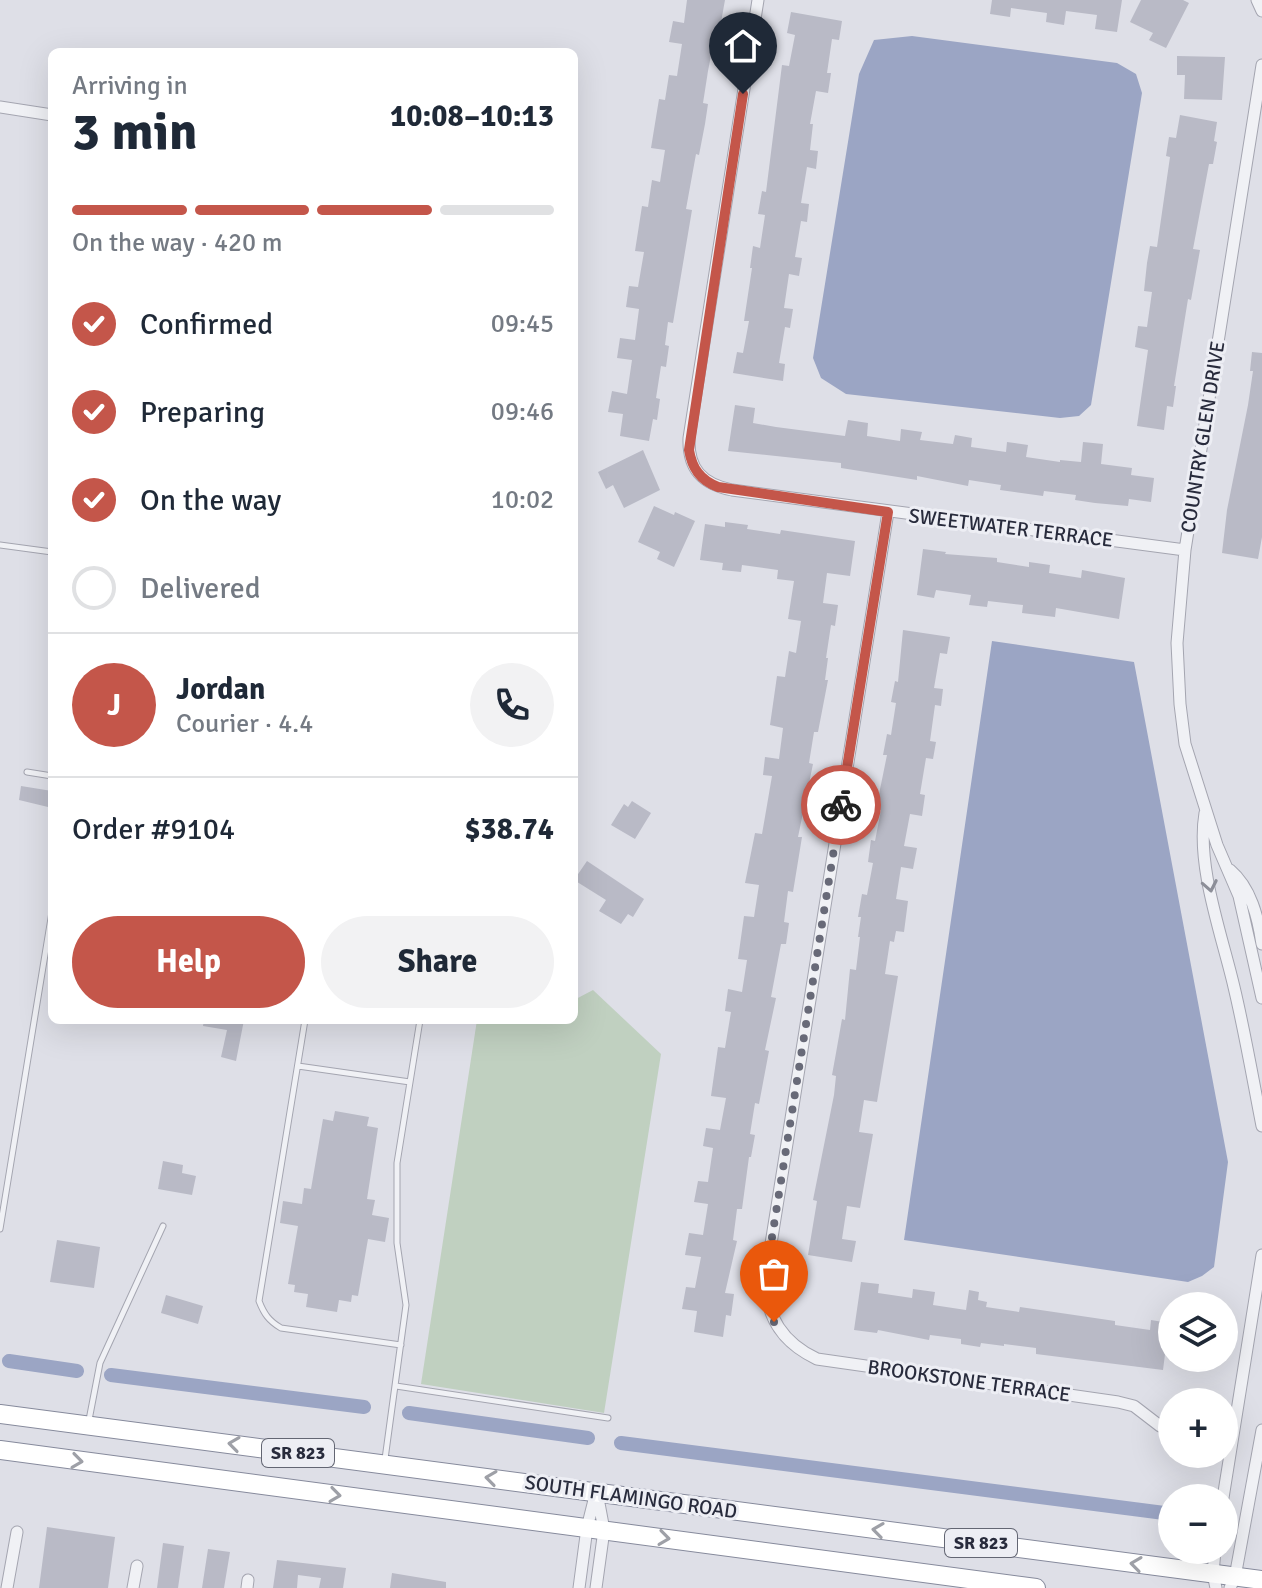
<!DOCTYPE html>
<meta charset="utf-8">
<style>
body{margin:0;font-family:Signika,sans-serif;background:#f2f2f3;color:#1f2937;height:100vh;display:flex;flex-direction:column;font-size:30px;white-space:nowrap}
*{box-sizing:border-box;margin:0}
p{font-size:26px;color:#747a83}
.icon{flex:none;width:44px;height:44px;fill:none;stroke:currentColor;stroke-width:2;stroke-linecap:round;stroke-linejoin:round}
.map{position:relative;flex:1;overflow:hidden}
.details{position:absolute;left:48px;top:48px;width:530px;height:976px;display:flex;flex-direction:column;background:#fff;border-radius:12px;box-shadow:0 8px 32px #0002}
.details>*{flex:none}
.tools{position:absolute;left:1158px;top:1292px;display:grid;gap:16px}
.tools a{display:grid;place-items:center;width:80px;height:80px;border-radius:50%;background:#fff;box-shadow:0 8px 32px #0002;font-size:40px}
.pin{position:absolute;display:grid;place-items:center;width:68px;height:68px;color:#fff;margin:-82px -34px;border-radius:50% 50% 50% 0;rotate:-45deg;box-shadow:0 0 8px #0007}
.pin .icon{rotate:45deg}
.courier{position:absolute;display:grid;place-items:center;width:80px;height:80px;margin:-40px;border:6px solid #c4564a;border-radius:50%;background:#fff;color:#222;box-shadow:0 2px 10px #0007}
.summary em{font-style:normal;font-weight:700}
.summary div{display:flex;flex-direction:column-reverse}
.summary{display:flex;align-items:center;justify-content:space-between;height:136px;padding:0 24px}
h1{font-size:52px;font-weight:700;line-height:60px}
.bar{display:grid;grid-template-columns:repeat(4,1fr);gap:12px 8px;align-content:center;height:96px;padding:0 24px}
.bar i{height:10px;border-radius:6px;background:#e0e1e3}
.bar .selected{background:#c4564a}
.bar p{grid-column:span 4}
.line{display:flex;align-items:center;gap:20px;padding:0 24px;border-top:2px solid #e0e1e3}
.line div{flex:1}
.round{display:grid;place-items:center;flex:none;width:84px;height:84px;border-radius:42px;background:#f2f2f3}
ol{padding:0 24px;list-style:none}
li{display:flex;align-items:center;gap:24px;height:88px}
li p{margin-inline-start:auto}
li .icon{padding:8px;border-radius:50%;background:#c4564a;color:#fff;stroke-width:4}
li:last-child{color:#747a83}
li i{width:44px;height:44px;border:4px solid #e0e1e3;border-radius:50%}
.action{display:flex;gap:16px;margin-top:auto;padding:16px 24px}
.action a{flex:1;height:92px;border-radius:48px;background:#c4564a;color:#fff;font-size:32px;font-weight:700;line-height:92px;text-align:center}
.action a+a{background:#f2f2f3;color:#1f2937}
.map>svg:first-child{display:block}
.green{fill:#c0d0c0}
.water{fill:#9ba5c4}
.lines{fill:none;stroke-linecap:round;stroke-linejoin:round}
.canal{stroke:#9ba5c4;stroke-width:14}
.building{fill:#b9bac6}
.service-casing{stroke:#a4a5b0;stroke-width:7}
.minor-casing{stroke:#a4a5b0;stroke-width:13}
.trunk-casing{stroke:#868a9c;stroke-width:20}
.service{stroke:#f0f1f5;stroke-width:5}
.minor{stroke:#f0f1f5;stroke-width:11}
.trunk{stroke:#fff;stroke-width:18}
.oneway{stroke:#8c8e98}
.oneway2{stroke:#9ea0a7}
.done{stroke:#686a78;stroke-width:8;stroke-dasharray:0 14.4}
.route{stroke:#c4564a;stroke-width:10}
.labels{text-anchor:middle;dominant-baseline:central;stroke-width:6;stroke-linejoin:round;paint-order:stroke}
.shield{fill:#edeef4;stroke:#636673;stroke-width:2}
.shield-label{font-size:18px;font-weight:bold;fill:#282b3c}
.street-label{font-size:20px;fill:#282b3c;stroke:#edeef4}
</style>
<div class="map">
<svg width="1262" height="1588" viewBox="0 0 1262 1588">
<rect width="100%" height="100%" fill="#dedfe7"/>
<path class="green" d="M593 990 661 1054 604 1413 421 1384 477 1020H574V1000Z"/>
<path class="water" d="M912 36 1117 63 1136 74 1142 93 1091 405 1079 416 1060 418 846 394 821 378 813 358 859 74 874 40Z
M992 641 1134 662 1228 1162 1214 1267 1202 1276 1188 1282 904 1240Z"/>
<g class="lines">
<path class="canal" d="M9 1361 77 1371
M111 1375 364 1407
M409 1413 588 1438
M621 1443 1172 1514"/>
</g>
<path class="building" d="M687 0H725L716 50H712L708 71 703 103 708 104 705 124 699 155 696 154 686 209 692 210 673 323 668 322 665 345 669 346 666 367 661 366 656 398 660 399 657 420 653 419 649 441 620 436 623 414 608 412 612 391 627 394 632 360 617 358 620 338 635 340 639 309 626 307 629 286 638 287 644 252 635 251 642 206 648 207 652 180 660 182 665 150 651 148 659 99 665 100 669 75 677 76 682 44 669 42 673 21 684 23Z
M992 0H1122L1117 32 1095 29 1097 15 1066 11 1064 25 1046 22 1047 13 1011 8 1010 17 990 14Z
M1141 0H1183L1189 3 1166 48 1149 40 1153 33 1130 22Z
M791 12 842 21 839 40 832 39 827 73H831L828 93 816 91 810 124H813L810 150 818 151 816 169 807 167 801 203 809 204 807 222 801 221 795 257 802 258 799 276 789 274 784 308 793 309 790 328 785 327 779 363 785 364 783 381 733 373 737 352 743 353 749 321H744L752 268H750L753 246 760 248 765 215 758 214 762 191 766 192 782 65 789 66 795 35 787 33Z
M1177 56 1225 57 1222 100 1184 99 1185 75H1177Z
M1180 115 1217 122 1214 141 1217 142 1213 164H1209L1193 249 1200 250 1191 300 1188 299 1174 386H1176L1173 407 1167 406 1164 430 1137 426 1148 350 1135 347 1138 326 1147 327 1152 292 1144 291 1147 263 1150 246 1157 247 1170 157 1166 156 1169 137 1176 138Z
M1252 352 1262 353V537L1258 559 1222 553 1227 510 1248 405 1253 371H1250Z
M735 405 755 408 753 423 776 427 845 436 848 420 868 423 867 436 900 441 901 429 922 432 920 440 953 444 955 435 972 438 971 447 1006 452 1007 442 1028 445 1026 457 1060 462V460L1081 462 1083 442 1103 444 1101 464 1132 468 1131 475 1154 478 1151 502 1129 499 1128 506 1095 503 1075 500 1076 495 1044 491 1043 496 1000 490 1001 485 969 480 968 486 917 476V480L841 468V463L728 451Z
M643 450 660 490 624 508 613 485 606 489 598 472Z
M654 506 674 515 675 512 695 521 674 567 657 559 660 552 638 542Z
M725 522 748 525 747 529 780 534 781 530 855 541 850 576 827 573 823 603 838 605 835 626 831 625 826 658H828L825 680H828L818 732H814L809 763 813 764 798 837H802L793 892 788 891 784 922 789 923 786 944H781L771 997 776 998 765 1050 769 1051 759 1104 755 1103 750 1134 755 1135 751 1157H749L742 1209H737L733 1240 737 1241 725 1293 734 1294 731 1316 726 1315 723 1337 694 1332 697 1311 682 1309 686 1287 695 1288 701 1257 685 1255 689 1233 703 1235 708 1204 694 1202 698 1181 708 1182 713 1148 703 1146 706 1128 720 1130 726 1098 711 1096 718 1047 725 1048 731 1012 725 1011 728 989 742 992 747 960 738 959 744 916 754 917 759 885 745 883 755 833 762 834 766 811 772 776 763 775 765 757 779 759 783 728 770 725 777 676 785 677 789 651 796 653 801 621 788 619 794 581 777 579 778 570 742 565 741 572 722 570 723 563 700 560 705 524 725 527Z
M923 549 946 552 945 554 997 558V562L1029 567V562L1050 565 1049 573 1081 578 1082 570 1125 578 1119 619 1056 608 1055 617 1022 613 1023 605 988 601 987 607 969 605 971 595 936 590 934 598 917 595Z
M903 630 950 637 947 654 940 653 934 688 943 689 941 706 935 705 930 741 936 742 933 759 926 758 920 794 925 795 922 816 910 814 904 846 917 848 913 869 901 867 896 899 908 901 904 932 896 931 894 942 890 941 885 974 898 976 877 1102 864 1100 859 1132 873 1134 860 1208 847 1206 842 1239 856 1241 852 1262 808 1255 817 1201 813 1200 834 1095 836 1076 832 1075 836 1053 842 1019 845 1020 850 969 856 970 860 937H858L861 917H858L862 894 867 895 873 863 868 862 871 840 875 841 881 810 876 809 887 755H883L887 734 891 735 896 703 891 702 895 681 898 682Z
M21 786 52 791 48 807 19 800Z
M632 801 651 813 635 839 611 825 624 804 628 807Z
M587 861 644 899 633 917 628 914 621 924 599 911 606 900 574 880Z
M204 1020H244L236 1061 221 1057 227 1030 203 1026Z
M335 1111 369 1117 367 1126 378 1128 367 1199 375 1200 372 1215 389 1218 385 1242 368 1239 358 1296 352 1295 351 1302 339 1300 337 1312 306 1307 308 1294 294 1292 295 1285 288 1284 298 1226 280 1223 283 1201 302 1204 304 1188 311 1189 323 1119 333 1121Z
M163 1161 183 1165 182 1173 196 1176 192 1195 158 1189Z
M57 1240 100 1247 94 1288 50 1282Z
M861 1282 879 1284 878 1293 912 1298 913 1289 935 1292 933 1305 966 1310 969 1290 979 1292 978 1300 987 1302 986 1307 1019 1312 1020 1307 1115 1321V1325L1150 1330 1151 1320 1169 1323 1163 1370 1036 1354V1348L1004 1344V1346L981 1343 980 1347 961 1344V1339L930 1335 929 1340 878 1330 877 1333 854 1330Z
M166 1295 203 1306 198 1324 161 1313Z
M47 1527 115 1537 108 1588H39Z
M163 1543 184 1546 178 1588H157Z
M208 1549 230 1552 224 1588H202Z
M277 1560 346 1568 343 1588H319L321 1578 298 1575 297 1588H273Z
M392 1573 446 1582V1588H390Z"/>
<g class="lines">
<g class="service-casing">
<path id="service" d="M0 545 52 552
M27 772 52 776
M305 1020 259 1301C264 1314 269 1321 281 1328L401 1345
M298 1066 410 1082
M0 1229 52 912
M396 1386 608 1418
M89 1420 100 1363 163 1226
M385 1459 406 1305 397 1243V1163L420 1020"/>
</g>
<g class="minor-casing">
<path id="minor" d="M758 0 689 438C688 469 702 484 732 490L1185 550
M1257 0 1262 11
M1262 65 1185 550 1177 643 1180 704 1185 744 1217 845 1239 896 1262 998
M0 107 52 115
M888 512 766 1275C764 1314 781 1342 817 1359L1118 1402 1134 1406 1160 1426
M1205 813C1196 866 1222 935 1234 987 1245 1033 1253 1080 1262 1126
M1230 870C1251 888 1258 917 1262 944
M1223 1498 1262 1255
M1215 1550 1213 1574 1216 1588
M7 1588 17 1532
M133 1588 137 1566
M247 1588 248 1580
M579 1588 587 1528 596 1492
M596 1588 604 1530 598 1498
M1230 1588 1235 1577 1262 1430"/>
</g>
<g class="trunk-casing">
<path id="trunk" d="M0 1414 1262 1580
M0 1450 1036 1588"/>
</g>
<use href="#service" class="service"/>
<use href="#minor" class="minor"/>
<use href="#trunk" class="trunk"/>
</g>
<defs><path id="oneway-chevron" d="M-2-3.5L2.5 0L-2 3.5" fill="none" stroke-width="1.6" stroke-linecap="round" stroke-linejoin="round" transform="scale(2)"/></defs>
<use class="oneway" href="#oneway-chevron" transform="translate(1210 886) rotate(79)"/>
<g class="oneway2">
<use href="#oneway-chevron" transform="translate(234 1444) rotate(-172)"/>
<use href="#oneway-chevron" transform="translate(77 1461) rotate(8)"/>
<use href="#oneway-chevron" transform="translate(491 1478) rotate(-172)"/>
<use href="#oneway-chevron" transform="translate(335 1495) rotate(8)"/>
<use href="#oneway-chevron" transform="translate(878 1530) rotate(-172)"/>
<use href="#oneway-chevron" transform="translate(664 1538) rotate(8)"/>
<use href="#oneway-chevron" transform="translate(1136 1564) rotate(-172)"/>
</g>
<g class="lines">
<path class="done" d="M774 1322 766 1298V1275L841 805"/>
<path class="route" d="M743 94 689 450C692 468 700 480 718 487L888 512 841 805"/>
</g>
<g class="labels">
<g class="shield">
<rect x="262" y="1439" width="72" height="28" rx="6"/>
<rect x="945" y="1529" width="72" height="28" rx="6"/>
</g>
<g class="shield-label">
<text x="298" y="1453">SR 823</text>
<text x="981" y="1543">SR 823</text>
</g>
<g class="street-label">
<text transform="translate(1203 437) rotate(-81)">COUNTRY GLEN DRIVE</text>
<text transform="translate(1011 528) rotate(7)">SWEETWATER TERRACE</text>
<text transform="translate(969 1381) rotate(8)">BROOKSTONE TERRACE</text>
<text transform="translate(631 1497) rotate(8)">SOUTH FLAMINGO ROAD</text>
</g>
</g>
</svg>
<div class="tools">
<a><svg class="icon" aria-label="layers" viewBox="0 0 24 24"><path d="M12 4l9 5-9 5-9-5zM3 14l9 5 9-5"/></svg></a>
<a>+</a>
<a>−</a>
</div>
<div class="pin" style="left:774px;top:1322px;background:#ea580c"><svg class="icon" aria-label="bag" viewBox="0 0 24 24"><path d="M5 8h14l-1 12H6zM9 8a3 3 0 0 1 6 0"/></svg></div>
<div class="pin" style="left:743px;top:94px;background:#1f2937"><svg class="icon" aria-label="home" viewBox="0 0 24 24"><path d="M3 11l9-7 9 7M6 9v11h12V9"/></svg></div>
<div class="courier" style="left:841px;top:805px"><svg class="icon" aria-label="bike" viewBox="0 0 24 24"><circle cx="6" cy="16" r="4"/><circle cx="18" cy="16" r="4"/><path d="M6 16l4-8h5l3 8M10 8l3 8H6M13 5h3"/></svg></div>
<section class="details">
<div class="summary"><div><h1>3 min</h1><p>Arriving in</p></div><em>10:08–10:13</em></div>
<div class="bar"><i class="selected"></i><i class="selected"></i><i class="selected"></i><i></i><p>On the way · 420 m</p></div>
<ol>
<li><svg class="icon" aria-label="check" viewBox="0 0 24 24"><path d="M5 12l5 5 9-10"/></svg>Confirmed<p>09:45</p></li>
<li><svg class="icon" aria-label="check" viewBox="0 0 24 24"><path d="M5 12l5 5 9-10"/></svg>Preparing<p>09:46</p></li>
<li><svg class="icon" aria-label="check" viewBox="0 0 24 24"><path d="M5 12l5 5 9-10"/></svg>On the way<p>10:02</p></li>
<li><i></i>Delivered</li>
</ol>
<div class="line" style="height:144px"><b class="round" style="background:#c4564a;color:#fff">J</b><div><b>Jordan</b><p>Courier · 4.4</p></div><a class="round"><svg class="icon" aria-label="phone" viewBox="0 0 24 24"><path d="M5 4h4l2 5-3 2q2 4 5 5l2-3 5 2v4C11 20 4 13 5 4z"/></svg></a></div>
<div class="line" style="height:104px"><div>Order #9104</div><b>$38.74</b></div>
<div class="action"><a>Help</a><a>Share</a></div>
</section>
</div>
